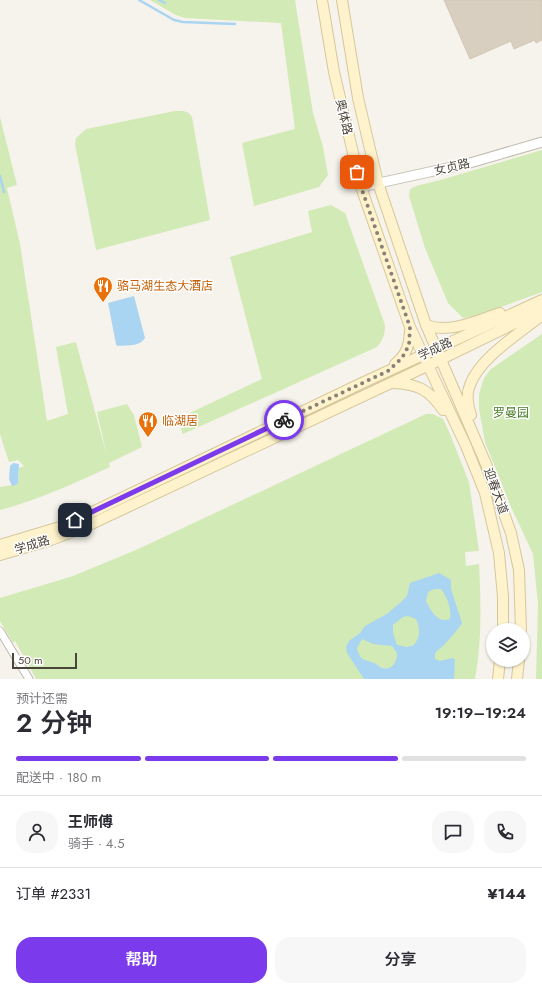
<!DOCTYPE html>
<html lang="zh">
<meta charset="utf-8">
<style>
body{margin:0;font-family:Jost,"Noto Sans SC",sans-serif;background:#f7f7f7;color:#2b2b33;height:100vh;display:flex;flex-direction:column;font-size:15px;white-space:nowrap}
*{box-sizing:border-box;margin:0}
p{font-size:13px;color:#7c7c81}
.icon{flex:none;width:22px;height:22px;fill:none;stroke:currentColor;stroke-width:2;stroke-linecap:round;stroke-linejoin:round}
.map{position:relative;height:679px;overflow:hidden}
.panel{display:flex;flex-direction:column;background:#fff;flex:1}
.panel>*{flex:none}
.tools{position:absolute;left:486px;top:623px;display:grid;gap:8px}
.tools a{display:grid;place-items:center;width:44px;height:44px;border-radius:50%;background:#fff;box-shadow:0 1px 3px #0004;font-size:20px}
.scale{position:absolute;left:12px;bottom:10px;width:65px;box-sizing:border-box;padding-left:4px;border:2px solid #4b4439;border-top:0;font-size:11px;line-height:14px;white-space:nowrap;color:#4b4439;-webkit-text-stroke:3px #fff;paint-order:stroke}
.pin{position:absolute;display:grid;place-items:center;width:34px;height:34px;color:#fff;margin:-17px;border-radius:8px;box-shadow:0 2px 6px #0006}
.courier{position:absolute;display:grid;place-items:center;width:40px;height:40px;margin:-20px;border:3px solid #7c3aed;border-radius:50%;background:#fff;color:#222;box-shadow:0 1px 5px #0007}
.overview em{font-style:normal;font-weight:600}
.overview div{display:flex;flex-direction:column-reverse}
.overview{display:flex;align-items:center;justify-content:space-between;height:68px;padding:0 16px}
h1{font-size:26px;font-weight:600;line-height:30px}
.bar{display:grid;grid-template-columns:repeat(4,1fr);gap:6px 4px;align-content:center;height:48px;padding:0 16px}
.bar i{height:5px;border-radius:3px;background:#e1e1e2}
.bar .current{background:#7c3aed}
.bar p{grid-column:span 4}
.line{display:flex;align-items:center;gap:10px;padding:0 16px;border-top:1px solid #e1e1e2}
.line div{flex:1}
.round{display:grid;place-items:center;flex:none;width:42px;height:42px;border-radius:16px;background:#f7f7f7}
.primary-button{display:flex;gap:8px;margin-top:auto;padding:8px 16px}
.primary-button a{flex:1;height:46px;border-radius:16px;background:#7c3aed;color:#fff;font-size:16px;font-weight:600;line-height:46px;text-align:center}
.primary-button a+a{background:#f7f7f7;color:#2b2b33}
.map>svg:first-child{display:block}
.green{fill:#d2eab5}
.water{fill:#a9d4f2;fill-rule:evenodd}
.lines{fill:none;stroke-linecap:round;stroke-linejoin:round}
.stream{stroke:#a9d4f2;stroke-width:2.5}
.building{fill:#d8cfc1;stroke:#d3c7b4}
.minor-casing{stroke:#c2bbae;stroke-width:9}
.tertiary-casing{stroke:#c2bbae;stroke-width:11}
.secondary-casing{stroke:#d6c79b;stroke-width:12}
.minor{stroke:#fff;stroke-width:7}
.tertiary{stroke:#fff;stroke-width:9}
.secondary{stroke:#fff3cd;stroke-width:10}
.done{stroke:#878178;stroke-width:4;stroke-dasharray:0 7.2}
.route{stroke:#7c3aed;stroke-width:5}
.labels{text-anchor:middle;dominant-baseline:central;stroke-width:3;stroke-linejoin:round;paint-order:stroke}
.street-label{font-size:12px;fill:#4b4439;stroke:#fff}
.food-label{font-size:12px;fill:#c56008;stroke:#fff;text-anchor:start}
.park-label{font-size:12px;fill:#4a7f2a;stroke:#fff}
</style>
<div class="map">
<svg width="542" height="679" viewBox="0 0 542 679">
<rect width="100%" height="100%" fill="#f6f3ec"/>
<path class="green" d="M150 0H295L313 113 323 147 328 175 319 187 254 206 242 143 295 129 281 23 185 18 176 15Z
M175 111C182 111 188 110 192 117L210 220 96 250 75 144 76 138 86 129Z
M0 117 17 185 7 188 20 244 47 421 68 414 56 347 76 342 107 456 97 412 127 404 134 415 142 447 109 463 110 467C75 483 38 500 0 510V487L18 484 19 468 24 466 18 460 9 462 0 434Z
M542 150V292L477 316 463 318 448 303 425 248 409 196 410 189 416 186 444 179Z
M331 205 345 213 385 325C385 334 383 340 377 347L183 434 177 419 262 379 230 257 312 232 308 211Z
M542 334V679H536L538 604 533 554 511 507 485 442 479 409V394L484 378 491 369Z
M426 414H433L443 419 450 434 469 482 479 551 465 552 466 566 479 564C481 603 482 640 475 679H36L15 641 13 643 0 621V598L73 576 136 550Z"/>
<path class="water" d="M134 296 145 338C139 347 127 345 117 346L116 344 108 303Z
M13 463 19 464 18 484 12 486 9 479 10 466Z
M439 573 451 580V589L462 623C461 626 446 643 443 646 438 651 434 651 435 659L440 661 453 658 455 660 454 679H364L347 653 346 647 349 641 360 633 365 626 387 614 401 602 407 596 410 583ZM434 589H441C447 596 452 610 450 619 438 624 431 611 426 601L428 592ZM408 616 416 619C420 629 421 636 414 645L407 647 397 645 393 633V625L403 617ZM362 639 373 644 392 646 397 653C397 661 393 671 382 668 379 667 377 664 374 663 364 659 360 661 357 648Z"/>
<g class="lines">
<path class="stream" d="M139 0 174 20 183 22 235 24
M159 0 165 3
M0 176 4 192"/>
</g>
<path class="building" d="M444 0H542V40L536 43 535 40 514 49 511 41 470 59Z"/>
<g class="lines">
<g class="minor-casing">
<path id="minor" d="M0 631 29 679"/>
</g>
<g class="tertiary-casing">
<path id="tertiary" d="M361 187 470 163 542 142"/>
</g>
<g class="secondary-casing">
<path id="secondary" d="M322 0 334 72 361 187 410 327 466 446 485 493 499 553 503 597V630
M342 0 358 98 378 183 426 325 486 464 511 533 519 570 521 630
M426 325C450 334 478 320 500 313
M395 364C407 354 409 346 410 331
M393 383C417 384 429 389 443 410
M471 415C468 406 466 394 470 385 479 358 520 333 542 315
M0 545 63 526 362 383 542 300
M0 555 51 540 87 526 427 366 542 310
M498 679 500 660
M517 679 519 660"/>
</g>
<use href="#minor" class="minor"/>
<use href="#tertiary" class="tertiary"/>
<use href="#secondary" class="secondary"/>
</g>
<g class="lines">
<path class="done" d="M284 420 388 371 402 358 409 345 410 327 361 187 357 172"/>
<path class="route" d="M75 520 284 420"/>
</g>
<defs>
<g id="restaurant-pin" transform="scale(1)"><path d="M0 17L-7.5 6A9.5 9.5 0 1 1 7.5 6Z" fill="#e8710a" stroke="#fff"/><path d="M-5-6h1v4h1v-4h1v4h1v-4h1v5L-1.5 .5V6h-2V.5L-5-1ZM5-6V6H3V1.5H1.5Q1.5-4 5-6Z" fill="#fff"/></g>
</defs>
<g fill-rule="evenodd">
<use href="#restaurant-pin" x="103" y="286"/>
<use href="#restaurant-pin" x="148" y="421"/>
</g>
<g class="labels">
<g class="street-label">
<text transform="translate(344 117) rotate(77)">奥体路</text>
<text transform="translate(452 167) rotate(-13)">女贞路</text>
<text transform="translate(435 349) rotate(-25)">学成路</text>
<text transform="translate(496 491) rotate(70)">迎春大道</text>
<text transform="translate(32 545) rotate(-17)">学成路</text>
</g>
<g class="food-label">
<text x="117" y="286">骆马湖生态大酒店</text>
<text x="162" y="421">临湖居</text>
</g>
<g class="park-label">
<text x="511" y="413">罗曼园</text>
</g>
</g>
</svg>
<div class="tools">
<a><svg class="icon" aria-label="layers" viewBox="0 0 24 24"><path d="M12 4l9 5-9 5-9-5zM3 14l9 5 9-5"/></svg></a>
</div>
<div class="scale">50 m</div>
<div class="pin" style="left:357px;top:172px;background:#ea580c"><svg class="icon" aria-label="bag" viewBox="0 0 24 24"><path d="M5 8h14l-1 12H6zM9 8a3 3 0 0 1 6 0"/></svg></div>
<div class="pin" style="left:75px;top:520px;background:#1f2937"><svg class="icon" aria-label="home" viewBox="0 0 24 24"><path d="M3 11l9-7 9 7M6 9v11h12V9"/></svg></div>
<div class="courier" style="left:284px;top:420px"><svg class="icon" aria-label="bike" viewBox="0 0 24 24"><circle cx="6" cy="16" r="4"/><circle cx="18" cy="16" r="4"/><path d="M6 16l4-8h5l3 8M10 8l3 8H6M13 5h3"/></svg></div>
</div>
<section class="panel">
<div class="overview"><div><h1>2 分钟</h1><p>预计还需</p></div><em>19:19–19:24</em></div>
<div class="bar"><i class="current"></i><i class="current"></i><i class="current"></i><i></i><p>配送中 · 180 m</p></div>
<div class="line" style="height:72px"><a class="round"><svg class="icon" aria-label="person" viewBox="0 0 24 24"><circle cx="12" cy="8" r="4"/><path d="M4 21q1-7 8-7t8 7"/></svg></a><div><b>王师傅</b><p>骑手 · 4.5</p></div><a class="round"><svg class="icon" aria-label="chat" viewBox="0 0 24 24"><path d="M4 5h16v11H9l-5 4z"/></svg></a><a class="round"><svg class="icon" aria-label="phone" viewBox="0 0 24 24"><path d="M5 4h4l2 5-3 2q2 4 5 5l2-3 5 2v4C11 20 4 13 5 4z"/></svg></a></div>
<div class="line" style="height:52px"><div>订单 #2331</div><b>¥144</b></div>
<div class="primary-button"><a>帮助</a><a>分享</a></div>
</section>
